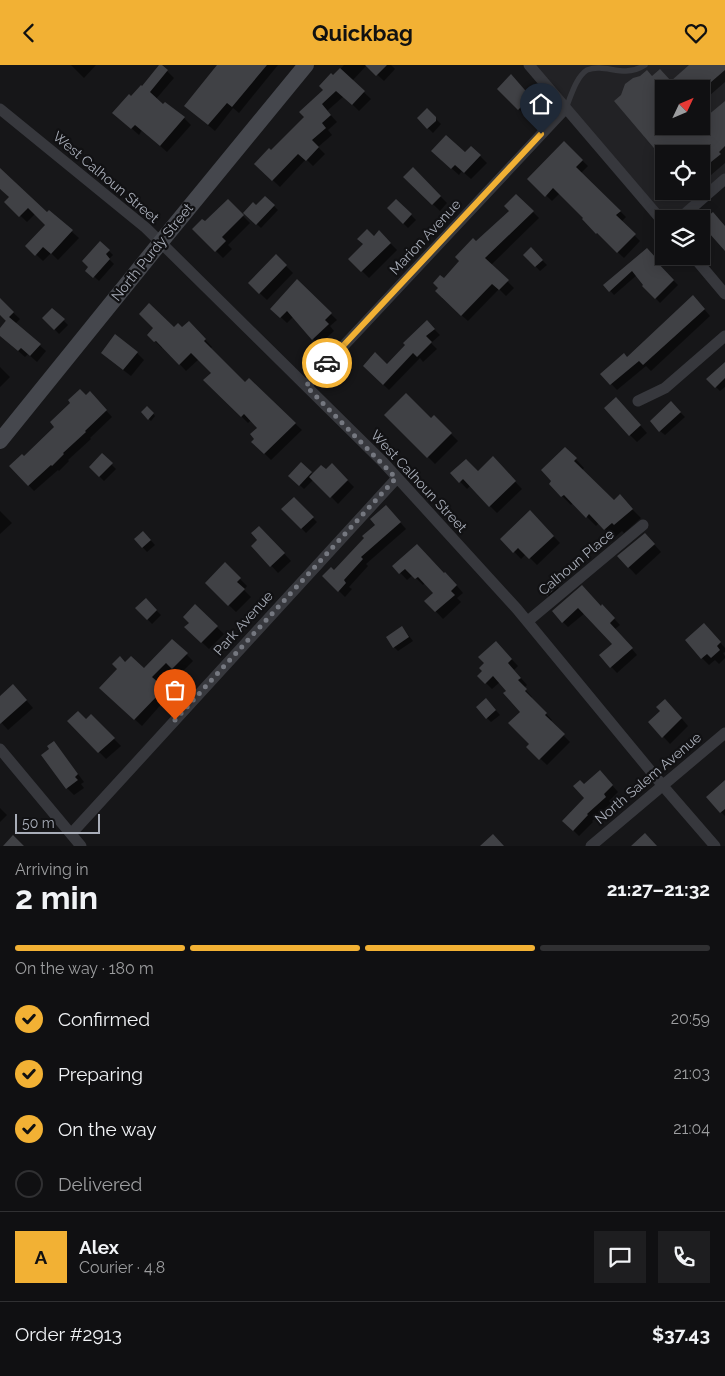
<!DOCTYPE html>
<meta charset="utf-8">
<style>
body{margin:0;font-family:Raleway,sans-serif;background:#1e1e20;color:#f1f3f6;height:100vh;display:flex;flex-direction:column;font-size:19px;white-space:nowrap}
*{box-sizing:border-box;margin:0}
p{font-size:16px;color:#9c9d9f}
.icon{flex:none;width:28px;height:28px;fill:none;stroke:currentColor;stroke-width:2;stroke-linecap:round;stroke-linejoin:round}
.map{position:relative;height:781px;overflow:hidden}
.side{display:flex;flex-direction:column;background:#101012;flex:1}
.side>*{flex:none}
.needle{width:32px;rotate:46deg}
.buttons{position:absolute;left:655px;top:15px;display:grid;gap:10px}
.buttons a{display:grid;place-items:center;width:55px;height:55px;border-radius:0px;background:#101012;box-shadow:0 2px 12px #0003,0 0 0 1px #303032;font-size:25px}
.scale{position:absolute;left:15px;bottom:12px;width:85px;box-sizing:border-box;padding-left:5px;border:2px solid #a8adb8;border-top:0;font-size:14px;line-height:18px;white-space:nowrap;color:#a8adb8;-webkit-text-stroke:4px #111113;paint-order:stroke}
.pin{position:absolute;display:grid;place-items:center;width:42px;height:42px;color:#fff;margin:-51px -21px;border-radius:50% 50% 50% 0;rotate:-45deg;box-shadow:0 0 5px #0007}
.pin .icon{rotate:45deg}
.courier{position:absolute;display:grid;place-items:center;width:50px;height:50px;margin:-25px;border:4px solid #f2b134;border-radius:50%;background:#fff;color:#222;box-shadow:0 1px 6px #0007}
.summary em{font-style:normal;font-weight:700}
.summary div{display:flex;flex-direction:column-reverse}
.summary{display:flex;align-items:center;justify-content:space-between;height:85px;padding:0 15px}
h1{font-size:32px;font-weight:700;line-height:38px}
.bar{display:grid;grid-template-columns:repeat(4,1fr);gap:8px 5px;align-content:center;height:60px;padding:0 15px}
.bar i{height:6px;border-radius:4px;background:#303032}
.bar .active{background:#f2b134}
.bar p{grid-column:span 4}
.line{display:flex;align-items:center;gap:12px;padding:0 15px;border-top:1px solid #303032}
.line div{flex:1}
.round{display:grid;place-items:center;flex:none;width:52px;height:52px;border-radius:0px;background:#1e1e20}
ol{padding:0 15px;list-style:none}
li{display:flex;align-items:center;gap:15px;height:55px}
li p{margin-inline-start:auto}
li .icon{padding:5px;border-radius:50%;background:#f2b134;color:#111;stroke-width:4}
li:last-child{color:#9c9d9f}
li i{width:28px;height:28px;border:2px solid #303032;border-radius:50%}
header{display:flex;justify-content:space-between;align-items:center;height:65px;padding:0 15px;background:#f2b134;color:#111;font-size:22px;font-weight:700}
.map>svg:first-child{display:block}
.built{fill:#222225;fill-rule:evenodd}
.shadow{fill:#0007}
.building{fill:#404145}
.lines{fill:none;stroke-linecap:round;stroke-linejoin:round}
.lane{stroke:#37383d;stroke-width:5.5}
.street{stroke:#37383d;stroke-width:11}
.secondary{stroke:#45474d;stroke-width:16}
.done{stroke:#757880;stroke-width:5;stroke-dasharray:0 9}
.route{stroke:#f2b134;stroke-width:6}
.labels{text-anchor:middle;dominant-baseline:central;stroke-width:4.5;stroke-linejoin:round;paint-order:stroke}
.street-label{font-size:14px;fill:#a8adb8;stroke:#111113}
</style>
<header><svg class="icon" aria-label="back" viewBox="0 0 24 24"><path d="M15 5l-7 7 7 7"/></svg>Quickbag<svg class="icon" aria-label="heart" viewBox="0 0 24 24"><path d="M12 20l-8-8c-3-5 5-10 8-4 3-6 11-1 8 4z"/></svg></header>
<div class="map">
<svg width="725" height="781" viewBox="0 0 725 781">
<rect width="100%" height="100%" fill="#161618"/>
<path class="built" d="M529 0H725V114L679 154H664ZM664 24H701V61H664ZM664 89H701V126H664Z"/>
<path class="shadow" d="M71 0H96L84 13Z
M161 0 174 13 156 34 163 40 184 53 191 60 167 87 142 65 139 70 121 54 132 33Z
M223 0H278L239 48 233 43 215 66 192 47Z
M344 0H391L395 4 384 16 367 0 352 16 371 34 359 46 344 31 327 46 337 57 328 65 332 70 318 82 325 89 313 101 306 94 280 122 256 99 271 87 306 52 333 12Z
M691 0H725V17L701 38V24H664V61H701L725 37V98L704 116 701 113V89H664V93L615 36 652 12 671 17Z
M518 18 537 40 526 51 498 24Z
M427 45 441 59 433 68 418 53Z
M564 78 588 101 581 108 626 152 621 157 640 176 624 193 597 168 583 154 585 153 560 128 552 136 529 114Z
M465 89 480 91 487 98 471 114 462 106 459 110 440 93Z
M0 104 47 148 49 147 79 173 58 195 51 188 43 196 27 181 47 160 35 149 27 157 6 137 10 132 1 124 0 125Z
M413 104 447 138 440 146 405 112Z
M516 130 539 153 491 200 514 223 506 231 499 224 468 256 442 233 444 215 476 178 511 146Z
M265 132 278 145 261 163 245 148 256 141Z
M396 135 416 155 408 163 388 143Z
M228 136 250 158 228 180 232 184 223 193 194 164 205 158Z
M379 167 397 185 369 213 350 194 364 179Z
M531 184 547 200 540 206 525 190Z
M109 186 113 190 109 194 114 199 99 216 87 205Z
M651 189 660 199 659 201 678 220 660 238 644 221 645 220 637 210 614 230 605 220Z
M276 191 293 208 267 235 249 218Z
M297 216 337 255 330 261 334 266 319 280 293 252 287 258 272 244Z
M0 236H1L20 254 15 259 46 286 37 297 28 289 25 292 0 270V265L7 256 0 249Z
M699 238 710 251 651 306 646 301 617 325 602 309 628 293Z
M52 244 68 260 59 269 44 253Z
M427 257 440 270 431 278 437 284 423 297 420 293 389 325 364 301 387 300Z
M189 258 212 282 210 284 245 319 249 315 302 365 271 395 253 377 256 374 258 363 251 355 248 358 205 315 213 308 199 294 186 306 163 281 162 283 149 270 174 264 182 263Z
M137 288 144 295 131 311 110 295Z
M725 300V322L720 326 708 314Z
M0 302 10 312 0 322Z
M90 328 112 352 90 373 91 374 68 395 69 396 59 406 58 405 34 426 11 402 24 393Z
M671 338 685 352 665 370 660 366Z
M623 341 647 368 637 377 630 370Z
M147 343 155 351 151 356 142 347Z
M386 350 431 355 434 352 458 376 435 399Z
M565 383 584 403 582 405 614 436 628 440 641 453 624 468 622 466 614 473 599 458 596 461 573 438 571 440 550 419Z
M102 390 116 404 104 416 90 402Z
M493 393 522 424 497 448 470 421 467 424 452 408 478 407Z
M301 398 313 410 326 406 332 400 354 422 338 439 314 414 304 424 290 411Z
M294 434 317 457 306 468 283 444Z
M0 446 12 458 0 469Z
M530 447 560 478 537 500 526 489 521 494 502 474Z
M392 448 406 464 366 499 368 501 349 522 352 524 345 532 324 511 334 507 377 460Z
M143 467 155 480 147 487 135 474Z
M266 469 291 496 278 508 253 481Z
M652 477 661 487 636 510 619 492Z
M225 499 247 521 244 525 251 532 236 547 206 518Z
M394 501 444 509 452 515 463 528 457 533 461 537 443 554 426 536 435 528 425 518 423 520 413 510 407 515Z
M554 518 562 526 552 534 545 527Z
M582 522 601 543 602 541 620 560 615 564 637 590 617 608 601 591 614 579 585 548 568 562 563 557Z
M146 535 161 550 152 559 137 543Z
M195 541 224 569 209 584 186 562 190 558Z
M402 562 413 576 398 586 394 582Z
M711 567 725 583V587L723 588 725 591V593L719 599 715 595 709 600 702 593Z
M172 575 193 596 180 609 174 603 158 619 165 627 161 631 165 635 142 661 107 629 125 599 144 605Z
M502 584 518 601 514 605 527 620 524 623 532 632 531 633 552 655 550 657 570 677 547 700 528 682 531 679 521 647 507 626 500 617 492 624 479 611Z
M20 628 33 643 8 665 0 656V632Z
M490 639 500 650 491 657 487 653Z
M672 642 688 661 670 679 650 657Z
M91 651 121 681 106 694 69 656H86Z
M60 685 84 717 81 719 84 723 74 730 67 723Z
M606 713 618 727 609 736 611 738 592 756 593 757 579 771 564 756Z
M725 716V751L721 747Z
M0 743 7 750 0 757Z"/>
<path class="building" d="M159 0H162L168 5 150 27 163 39 165 37 185 52 160 81 135 60 131 64 112 48 129 29 131 31 141 20 142 21Z
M217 0H267L232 42 227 38 208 60 184 41Z
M365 0H387L376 11Z
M689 0H725V5L703 24H664V61H701V56L725 36V81L719 87 721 89 701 105V89H659L614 36 621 30 625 19 633 13 640 11 647 5 652 11 660 4 671 16Z
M340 3 365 26 352 40 336 26 322 39 331 50 322 58 326 63 312 75 319 82 306 96 298 89 272 116 254 99 269 83 271 85 304 52 299 47 323 25 319 21 331 8 333 10Z
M511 9 531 32 518 45 497 24Z
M427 43 436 52V56L427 64 417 53Z
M446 70 465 87 471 81 481 90 464 108 455 100 451 104 431 86Z
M564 76 583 95 576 102 621 146 616 150 636 169 617 188 597 168 596 169 582 154 583 153 553 123 545 132 527 114Z
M413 102 441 131 432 140 403 112Z
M0 103 47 147 49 145 73 165 51 189 43 182 35 191 25 181 45 160 28 143 19 152 4 137 9 132 0 124Z
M516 129 534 146 485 193 509 215 499 225 492 219 461 251 435 226 438 223 433 218 440 210 444 213 459 196 455 192 473 173 476 176 509 146 504 141Z
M265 131 275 140 256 160 243 148 253 137 256 140Z
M228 134 244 150 222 172 226 176 215 187 192 164 202 154 205 156Z
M396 134 412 149 403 159 387 143Z
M713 147 725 161V186L701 159V157Z
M367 164 374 171 379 165 391 178 361 207 348 194 363 179 357 174Z
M100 176 110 185 106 189 110 194 93 213 85 206 88 202 82 196Z
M531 182 543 195 535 202 523 190Z
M647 183 657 194 655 195 674 215 655 234 642 221 643 220 632 206 609 227 603 220Z
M276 189 287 200 259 229 248 218Z
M297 214 332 248 325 255 329 259 312 275 287 246 280 253 270 244Z
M693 230 705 244 643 300 639 296 610 320 600 309 624 288 627 292Z
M0 233 14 247 9 252 41 279 30 291 21 283 18 286 0 271V263L8 253 6 256 0 250Z
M149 238 174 262 178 258 182 262 189 256 206 274 204 276 245 317 249 313 296 358 264 389 251 377 254 374 250 369 257 363 244 349 241 352 203 315 211 308 191 288 179 300 156 276 154 277 147 270 153 263 139 249Z
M52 243 65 254 54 265 42 253Z
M427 255 435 264 426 271 432 277 417 292 413 288 383 320 363 301 375 287 387 299 405 280 403 278Z
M115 269 138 287 123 305 101 288Z
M725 297V313L715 323 706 314Z
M80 324 86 330 90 326 107 345 85 366 86 367 63 388 64 389 52 401 51 400 28 421 9 401 22 389 24 391 54 362 50 357 70 338 68 335Z
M406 328 431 353 434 350 452 368 427 393 384 350Z
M616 332 641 360 629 371 604 343Z
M671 336 681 347 659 367 650 356Z
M147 341 154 348 148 355 141 347Z
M565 382 577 393 574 396 614 435 620 429 633 444 614 460 612 458 604 465 589 449 586 453 564 430 561 432 549 419 551 416 541 405Z
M102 388 113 398 99 412 89 402Z
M493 391 516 416 489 442 463 414 459 418 450 408 466 394 478 406Z
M301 397 312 407 299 421 288 411Z
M332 398 348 415 330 433 309 412 321 400 326 404Z
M294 432 314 452 301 464 281 444Z
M386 440 401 457 361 492 363 494 344 515 346 518 338 527 322 511 331 502 334 505 364 473 362 471 375 460 370 454Z
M530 445 554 471 529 494 518 483 513 488 500 474Z
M259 461 285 488 270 502 251 481 257 475 251 468Z
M143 466 151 475 142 483 134 474Z
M645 468 655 479 628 503 617 491Z
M417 479 444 508 445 507 457 520 451 526 455 530 435 547 424 536 433 528 418 512 415 514 405 504 399 509 392 501Z
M225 497 241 513 237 517 245 524 228 541 205 518Z
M554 516 558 521 547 531 543 527Z
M582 520 601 541 602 539 615 553 610 558 633 583 610 603 599 590 612 579 578 543 562 558 552 546Z
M146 533 157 545 147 555 135 543Z
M195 539 218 561 201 578 184 562 189 558 183 552Z
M704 558 721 577 717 581 720 585 711 593 707 589 701 594 685 575Z
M402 561 409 572 393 583 386 572Z
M172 574 188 588 172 604 166 598 152 612 160 619 156 624 160 628 134 655 99 623 117 604 112 599 120 591 125 597 131 591 144 603Z
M496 576 512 594 508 598 521 613 518 615 527 624 525 626 547 648 545 650 565 669 539 695 526 682 529 679 508 658 520 647 503 628 506 626 493 611 485 619 477 611 482 606 479 603 484 598 478 592Z
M13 619 27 635 0 659V631Z
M486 633 496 645 486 654 476 642Z
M665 634 682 653 662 673 648 657 660 646 656 642Z
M78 646 86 654 91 649 115 673 98 688 67 656Z
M54 676 78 709 75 712 78 715 66 724 41 690 49 684 47 681Z
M600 705 613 720 604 729 606 732 587 749 588 750 573 766 562 756 584 733 573 721 580 715 584 719Z
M725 715V744L720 748 706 732Z
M645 768 657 781H631Z
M493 769 504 781H480Z
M13 770 24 781H3Z"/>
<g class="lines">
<path class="lane" d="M566 43C571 31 576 12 587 5 600 0 612 6 626 6 633 6 639 4 645 0"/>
<path class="street" d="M529 0 664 158
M0 44 146 163 383 397 517 544 663 721 715 781
M679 154 725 114
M693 191 725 229
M306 321 566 43
M638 336 665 323 725 271
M528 556 643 460
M0 684 81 781
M71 769 397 413
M591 781 725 668"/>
<path class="secondary" d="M0 376 160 178 306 0"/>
</g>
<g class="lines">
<path class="done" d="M175 655 396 413 306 321 327 298"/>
<path class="route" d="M327 298 541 69"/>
</g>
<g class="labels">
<g class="street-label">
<text transform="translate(106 112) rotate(40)">West Calhoun Street</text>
<text transform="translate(425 172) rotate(-47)">Marion Avenue</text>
<text transform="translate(152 187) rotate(-51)">North Purdy Street</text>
<text transform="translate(419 416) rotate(47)">West Calhoun Street</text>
<text transform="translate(576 497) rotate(-40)">Calhoun Place</text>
<text transform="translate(243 558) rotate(-48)">Park Avenue</text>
<text transform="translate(648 713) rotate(-40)">North Salem Avenue</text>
</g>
</g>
</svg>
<div class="buttons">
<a><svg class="needle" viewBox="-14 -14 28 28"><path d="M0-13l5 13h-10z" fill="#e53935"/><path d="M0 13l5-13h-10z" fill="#9c9d9f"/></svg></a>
<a><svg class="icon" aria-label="locate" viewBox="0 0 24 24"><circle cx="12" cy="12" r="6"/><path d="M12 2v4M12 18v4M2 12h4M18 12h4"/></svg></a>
<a><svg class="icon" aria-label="layers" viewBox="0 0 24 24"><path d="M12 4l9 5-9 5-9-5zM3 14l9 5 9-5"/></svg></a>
</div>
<div class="scale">50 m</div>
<div class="pin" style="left:175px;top:655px;background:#ea580c"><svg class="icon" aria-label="bag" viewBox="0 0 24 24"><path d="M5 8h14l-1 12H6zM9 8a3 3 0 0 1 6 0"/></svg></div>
<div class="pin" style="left:541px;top:69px;background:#1f2937"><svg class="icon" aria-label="home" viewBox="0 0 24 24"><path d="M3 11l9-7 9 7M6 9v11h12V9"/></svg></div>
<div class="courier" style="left:327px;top:298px"><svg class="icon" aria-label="car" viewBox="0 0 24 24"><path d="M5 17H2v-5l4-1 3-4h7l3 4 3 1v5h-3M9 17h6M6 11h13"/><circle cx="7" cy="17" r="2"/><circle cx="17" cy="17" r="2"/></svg></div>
</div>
<section class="side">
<div class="summary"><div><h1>2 min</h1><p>Arriving in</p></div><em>21:27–21:32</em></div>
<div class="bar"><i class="active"></i><i class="active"></i><i class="active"></i><i></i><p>On the way · 180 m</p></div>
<ol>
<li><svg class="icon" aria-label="check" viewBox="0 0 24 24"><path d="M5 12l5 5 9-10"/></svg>Confirmed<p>20:59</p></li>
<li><svg class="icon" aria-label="check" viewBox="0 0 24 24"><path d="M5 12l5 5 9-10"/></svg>Preparing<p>21:03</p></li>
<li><svg class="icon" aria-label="check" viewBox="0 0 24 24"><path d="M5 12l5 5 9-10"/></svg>On the way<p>21:04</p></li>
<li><i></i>Delivered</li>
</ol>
<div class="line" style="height:90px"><b class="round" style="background:#f2b134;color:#111">A</b><div><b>Alex</b><p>Courier · 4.8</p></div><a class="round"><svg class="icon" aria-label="chat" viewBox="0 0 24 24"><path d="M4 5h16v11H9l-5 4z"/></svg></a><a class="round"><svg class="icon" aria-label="phone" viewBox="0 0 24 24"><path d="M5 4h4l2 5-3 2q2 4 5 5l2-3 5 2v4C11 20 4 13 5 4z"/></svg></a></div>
<div class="line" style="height:65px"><div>Order #2913</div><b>$37.43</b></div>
</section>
